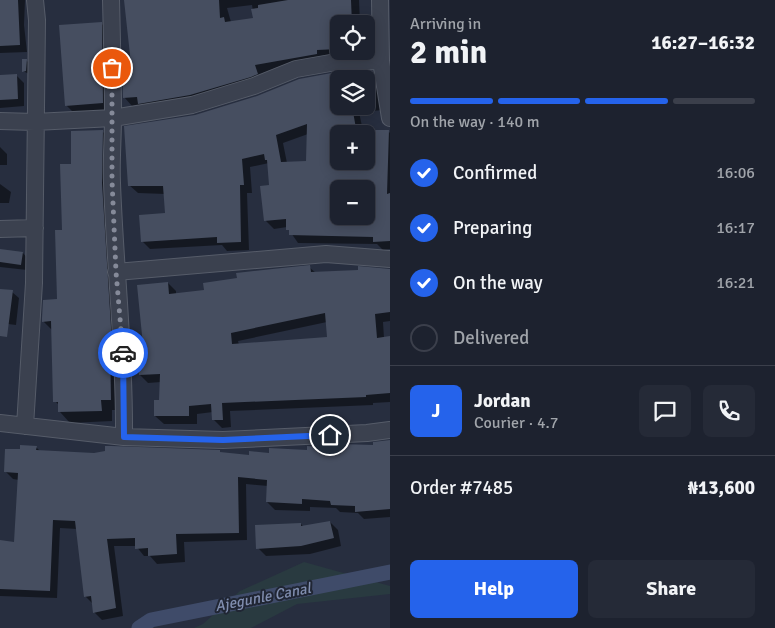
<!DOCTYPE html>
<meta charset="utf-8">
<style>
body{margin:0;font-family:Signika,sans-serif;background:#252a37;color:#f1f3f6;height:100vh;display:flex;flex-direction:column;font-size:19px;white-space:nowrap}
*{box-sizing:border-box;margin:0}
p{font-size:16px;color:#a0a4aa}
.icon{flex:none;width:28px;height:28px;fill:none;stroke:currentColor;stroke-width:2;stroke-linecap:round;stroke-linejoin:round}
.map{position:relative;flex:1;overflow:hidden}
.side{display:flex;flex-direction:column;background:#1d222f;width:385px}
.side>*{flex:none}
.fabs{position:absolute;left:330px;top:15px;display:grid;gap:10px}
.fabs a{display:grid;place-items:center;width:45px;height:45px;border-radius:8px;background:#1d222f;box-shadow:0 2px 12px #0003,0 0 0 1px #3b3f4b;font-size:25px}
.pin{position:absolute;display:grid;place-items:center;width:42px;height:42px;color:#fff;margin:-21px;border:2px solid #fff;border-radius:50%;box-shadow:0 1px 5px #0007}
.courier{position:absolute;display:grid;place-items:center;width:50px;height:50px;margin:-25px;border:4px solid #2563eb;border-radius:50%;background:#fff;color:#222;box-shadow:0 1px 6px #0007}
.headline em{font-style:normal;font-weight:700}
.headline div{display:flex;flex-direction:column-reverse}
.headline{display:flex;align-items:center;justify-content:space-between;height:85px;padding:0 20px}
h1{font-size:32px;font-weight:700;line-height:38px}
.bar{display:grid;grid-template-columns:repeat(4,1fr);gap:8px 5px;align-content:center;height:60px;padding:0 20px}
.bar i{height:6px;border-radius:4px;background:#3b3f4b}
.bar .on{background:#2563eb}
.bar p{grid-column:span 4}
.line{display:flex;align-items:center;gap:12px;padding:0 20px;border-top:1px solid #3b3f4b}
.line div{flex:1}
.round{display:grid;place-items:center;flex:none;width:52px;height:52px;border-radius:8px;background:#252a37}
ol{padding:0 20px;list-style:none}
li{display:flex;align-items:center;gap:15px;height:55px}
li p{margin-inline-start:auto}
li .icon{padding:5px;border-radius:50%;background:#2563eb;color:#fff;stroke-width:4}
li:last-child{color:#a0a4aa}
li i{width:28px;height:28px;border:2px solid #3b3f4b;border-radius:50%}
.cta{display:flex;gap:10px;margin-top:auto;padding:10px 20px}
.cta a{flex:1;height:58px;border-radius:8px;background:#2563eb;color:#fff;font-size:20px;font-weight:700;line-height:58px;text-align:center}
.cta a+a{background:#252a37;color:#f1f3f6}
main{display:flex;flex:1;min-height:0}
.map>svg:first-child{display:block}
.green{fill:#293a40}
.shadow{fill:#0007;fill-rule:evenodd}
.lines{fill:none;stroke-linecap:round;stroke-linejoin:round}
.canal{stroke:#3f4b69;stroke-width:15}
.building{fill:#464e60;fill-rule:evenodd}
.minor-casing{stroke:#565c69;stroke-width:18}
.minor{stroke:#3b414f;stroke-width:16}
.done{stroke:#858a99;stroke-width:5;stroke-dasharray:0 9}
.route{stroke:#2563eb;stroke-width:6}
.labels{text-anchor:middle;dominant-baseline:central;stroke-width:4;stroke-linejoin:round;paint-order:stroke}
.water-label{font-size:15px;font-style:italic;fill:#808eaf;stroke:#202634}
</style>
<main>
<div class="map">
<svg width="390" height="628" viewBox="0 0 390 628">
<rect width="100%" height="100%" fill="#272e3f"/>
<path class="green" d="M304 562 390 586V594L297 604 251 628H194L203 624 240 591Z"/>
<path class="shadow" d="M0 0H25L24 25 27 52 0 53Z
M126 0H359L360 24H339V51H361V55L263 73 265 82 147 111 141 105 132 106 124 97 132 65ZM252 5 254 19 231 22 227 8Z
M101 23 110 32 111 111 75 114 66 105Z
M26 60 29 63V74L23 71Z
M370 73 378 81 384 110 359 112 363 131H388L390 133V249L383 250 377 244 298 243 287 227 274 229 266 221 270 186 269 163 250 167 252 193H247L249 250 227 251 222 245 150 249 142 241 167 214 165 194 138 193 129 185 195 116 257 97 299 80ZM339 79H366V106H339ZM308 134 307 162 287 163 283 143ZM339 134H366V161H339ZM339 189H366V216H339Z
M0 76H17L24 83V106L0 108Z
M102 131 113 142 121 410H112V421L70 423 60 412V406L55 401 53 331 43 321 58 300 63 232 73 165Z
M0 147 7 154V165H0Z
M0 184 11 192 9 203H0Z
M0 250 23 253 28 259 27 270 0 267Z
M309 267 316 273 390 270V321L383 322 384 338 390 337V402L373 403V405L230 411 231 427 222 428 214 420 213 412 197 414V424H164L155 416 161 402V382L148 383 140 375 168 283 176 291V295L206 291ZM327 322 328 338 239 345 238 341Z
M0 290 12 292 19 298 16 325 0 323Z
M390 441V517L364 519 358 513 340 512 336 508 310 507V511L275 510 267 502 268 486 246 484 247 540 184 542 185 562 157 564 150 556H144L136 546H114L123 616 102 620 94 612 93 604 85 596 77 529 60 528 57 598 0 596V541L16 543 19 480 13 479 5 471 21 451 36 447 41 452 94 454 219 451 222 454 250 456 375 446Z
M330 522 338 530 341 546 310 554 266 556 258 548 301 524 304 527Z"/>
<g class="lines">
<path class="canal" d="M139 628 151 620 390 572"/>
</g>
<path class="building" d="M0 0H18L20 45 0 46Z
M124 0H219L220 18 224 17 225 22 253 18 251 9 258 8V5L288 0H351L352 24H339V49L317 50V54L255 65 258 74 251 77 190 95 138 104 137 97 123 98 122 64H131Z
M102 22 103 103 65 106 59 25Z
M22 59H27L26 71 22 72Z
M370 71V79H339V106H352L357 134H339V161H366V130H389L387 194 390 193V241L373 242V237L289 235V230H286V219L264 221 260 186 269 185 267 160H265L264 154 242 159 244 185H240L241 242 217 243V237L141 242 139 215 165 213 163 186H128L124 126 195 115 257 96 299 79 337 72ZM307 124 306 161 281 162 276 135ZM333 189H366V216H332Z
M17 74 18 99 0 100V75Z
M103 130 102 183 112 343H110L111 400H101L102 411 58 412V402H53L51 321 42 322V318L43 300 57 299 55 230H62L60 164H71V131Z
M0 249 23 252 21 265 0 262Z
M310 265 311 272 358 270V266L390 269V312L375 314 377 338 390 336V393L366 395V397L222 403 223 420H212L211 404 189 406V416H154V400H159L160 374 139 375 137 355H144L137 285 168 282 169 294 204 290 203 283 237 278 236 273ZM325 313 327 337 232 344 231 333Z
M0 289 13 290 7 337 0 336Z
M390 440V509L355 512V506L331 505 330 501 302 499V504L266 502 267 480 238 477 239 533 176 534 177 554 148 556V548L135 549V538L107 539 116 608 93 613 91 596 84 597 75 521 53 520 50 591 0 589V540L14 542 18 473 4 472 5 449H20V445L37 446 36 450 94 453 105 451V446H112L220 450V452L249 455V451L269 453V448L307 450V446L340 448V444L373 445V442Z
M330 521 334 538 301 546 256 549 255 525 301 523V526Z"/>
<g class="lines">
<g class="minor-casing">
<path id="minor" d="M111 0C112 39 113 79 113 118 113 139 111 161 112 183 115 268 125 352 124 437
M380 0 381 61 390 118
M0 121 35 122 113 118 192 105 254 86 296 69 336 62 381 61
M0 229 35 228
M116 272 326 254 390 259
M0 423 124 437 223 440 367 433 390 430
M25 426 34 283 37 20 35 0"/>
</g>
<use href="#minor" class="minor"/>
</g>
<g class="lines">
<path class="done" d="M112 68V180L116 272 123 353"/>
<path class="route" d="M123 353 124 437 223 440 330 435"/>
</g>
<g class="labels">
<g class="water-label">
<text transform="translate(263 597) rotate(-11)">Ajegunle Canal</text>
</g>
</g>
</svg>
<div class="fabs">
<a><svg class="icon" aria-label="locate" viewBox="0 0 24 24"><circle cx="12" cy="12" r="6"/><path d="M12 2v4M12 18v4M2 12h4M18 12h4"/></svg></a>
<a><svg class="icon" aria-label="layers" viewBox="0 0 24 24"><path d="M12 4l9 5-9 5-9-5zM3 14l9 5 9-5"/></svg></a>
<a>+</a>
<a>−</a>
</div>
<div class="pin" style="left:112px;top:68px;background:#ea580c"><svg class="icon" aria-label="bag" viewBox="0 0 24 24"><path d="M5 8h14l-1 12H6zM9 8a3 3 0 0 1 6 0"/></svg></div>
<div class="pin" style="left:330px;top:435px;background:#1f2937"><svg class="icon" aria-label="home" viewBox="0 0 24 24"><path d="M3 11l9-7 9 7M6 9v11h12V9"/></svg></div>
<div class="courier" style="left:123px;top:353px"><svg class="icon" aria-label="car" viewBox="0 0 24 24"><path d="M5 17H2v-5l4-1 3-4h7l3 4 3 1v5h-3M9 17h6M6 11h13"/><circle cx="7" cy="17" r="2"/><circle cx="17" cy="17" r="2"/></svg></div>
</div>
<section class="side">
<div class="headline"><div><h1>2 min</h1><p>Arriving in</p></div><em>16:27–16:32</em></div>
<div class="bar"><i class="on"></i><i class="on"></i><i class="on"></i><i></i><p>On the way · 140 m</p></div>
<ol>
<li><svg class="icon" aria-label="check" viewBox="0 0 24 24"><path d="M5 12l5 5 9-10"/></svg>Confirmed<p>16:06</p></li>
<li><svg class="icon" aria-label="check" viewBox="0 0 24 24"><path d="M5 12l5 5 9-10"/></svg>Preparing<p>16:17</p></li>
<li><svg class="icon" aria-label="check" viewBox="0 0 24 24"><path d="M5 12l5 5 9-10"/></svg>On the way<p>16:21</p></li>
<li><i></i>Delivered</li>
</ol>
<div class="line" style="height:90px"><b class="round" style="background:#2563eb;color:#fff">J</b><div><b>Jordan</b><p>Courier · 4.7</p></div><a class="round"><svg class="icon" aria-label="chat" viewBox="0 0 24 24"><path d="M4 5h16v11H9l-5 4z"/></svg></a><a class="round"><svg class="icon" aria-label="phone" viewBox="0 0 24 24"><path d="M5 4h4l2 5-3 2q2 4 5 5l2-3 5 2v4C11 20 4 13 5 4z"/></svg></a></div>
<div class="line" style="height:65px"><div>Order #7485</div><b>₦13,600</b></div>
<div class="cta"><a>Help</a><a>Share</a></div>
</section>
</main>
